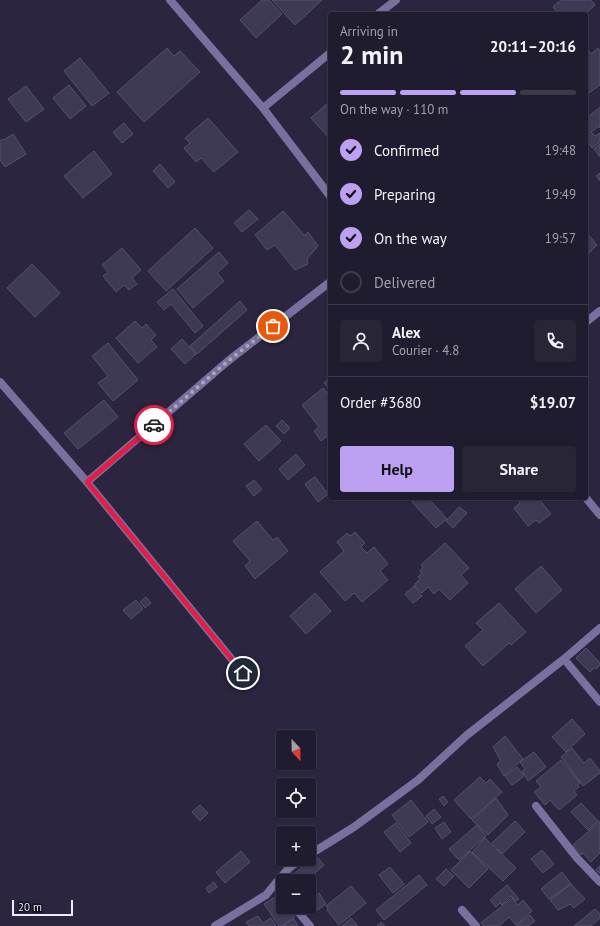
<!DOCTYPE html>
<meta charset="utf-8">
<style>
body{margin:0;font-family:"PT Sans",sans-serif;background:#282537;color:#f1f3f6;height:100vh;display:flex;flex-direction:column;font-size:15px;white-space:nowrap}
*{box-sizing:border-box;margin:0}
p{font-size:13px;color:#a2a1aa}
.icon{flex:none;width:22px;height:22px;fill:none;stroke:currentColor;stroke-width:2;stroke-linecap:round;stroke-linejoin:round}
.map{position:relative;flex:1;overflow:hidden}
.side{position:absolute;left:328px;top:12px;width:260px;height:488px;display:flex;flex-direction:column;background:#201c2f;border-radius:4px;box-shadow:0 1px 3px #0004,0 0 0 1px #3d3a4b}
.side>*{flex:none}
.needle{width:26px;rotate:158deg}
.buttons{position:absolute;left:276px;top:730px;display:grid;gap:8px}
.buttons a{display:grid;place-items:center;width:40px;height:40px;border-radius:4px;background:#201c2f;box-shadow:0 1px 3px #0004,0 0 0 1px #3d3a4b;font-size:20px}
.scale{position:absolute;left:12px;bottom:10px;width:61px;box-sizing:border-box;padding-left:4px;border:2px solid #edeafc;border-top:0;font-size:11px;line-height:14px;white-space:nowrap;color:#edeafc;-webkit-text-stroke:3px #13111c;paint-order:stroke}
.pin{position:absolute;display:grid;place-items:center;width:34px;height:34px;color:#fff;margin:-17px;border:2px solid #fff;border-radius:50%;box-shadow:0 1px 4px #0007}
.courier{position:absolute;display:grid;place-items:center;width:40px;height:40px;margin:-20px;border:3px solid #e11d48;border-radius:50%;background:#fff;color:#222;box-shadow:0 1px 5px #0007}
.overview em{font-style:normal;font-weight:800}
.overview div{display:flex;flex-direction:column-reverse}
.overview{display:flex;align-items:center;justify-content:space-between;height:68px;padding:0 12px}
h1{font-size:26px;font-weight:800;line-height:30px}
.bar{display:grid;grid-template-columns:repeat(4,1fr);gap:6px 4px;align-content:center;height:48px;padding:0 12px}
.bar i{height:5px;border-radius:3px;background:#3d3a4b}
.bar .current{background:#bca0f2}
.bar p{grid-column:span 4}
.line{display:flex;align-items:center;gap:10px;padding:0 12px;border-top:1px solid #3d3a4b}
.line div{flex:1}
.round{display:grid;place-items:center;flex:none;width:42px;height:42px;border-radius:4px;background:#282537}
ol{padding:0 12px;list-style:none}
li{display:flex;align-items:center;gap:12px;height:44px}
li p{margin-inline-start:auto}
li .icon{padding:4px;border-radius:50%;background:#bca0f2;color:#111;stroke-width:4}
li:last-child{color:#a2a1aa}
li i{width:22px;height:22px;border:2px solid #3d3a4b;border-radius:50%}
.cta{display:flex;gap:8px;margin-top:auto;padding:8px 12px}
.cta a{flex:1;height:46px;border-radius:4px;background:#bca0f2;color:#111;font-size:16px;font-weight:800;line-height:46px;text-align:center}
.cta a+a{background:#282537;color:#f1f3f6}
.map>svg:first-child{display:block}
.building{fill:#3e3954;stroke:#55506c}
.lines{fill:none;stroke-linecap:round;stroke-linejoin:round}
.minor{stroke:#79709d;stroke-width:8}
.done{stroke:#a9a5ba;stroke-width:4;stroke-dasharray:0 7.2}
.route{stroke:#e11d48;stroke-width:5}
</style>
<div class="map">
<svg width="600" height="926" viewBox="0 0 600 926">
<rect width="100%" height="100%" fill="#2b253f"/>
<path class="building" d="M262 0H269L282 14 256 38 240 20Z
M272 0H322L295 25Z
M561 0H591L595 5 585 14H559L553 7Z
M586 47 591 54 598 48 600 50V85L586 95Z
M167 48 174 56 180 51 200 72 144 122 117 92Z
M80 58 109 93 92 106 64 71Z
M69 85 86 106 70 119 53 98Z
M26 86 44 109 26 122 8 99Z
M330 101V139L311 118Z
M600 107V128L599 126 591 132 595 136 600 133V142L592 148 588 142 586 144V119Z
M208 118 238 152 214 172 201 158 196 162 184 148 190 143 185 138Z
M124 123 133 134 122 143 113 132Z
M13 134 26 154 5 167 0 160V141L3 139 4 140Z
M600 144V157L594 149Z
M94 151 112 174 83 198 64 176Z
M160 164 175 182 168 188 153 171Z
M600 173V181L596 176Z
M249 210 258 219 242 232 234 223Z
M283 211 305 236 308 232 318 246 307 259 308 264 295 270 275 245 267 250 255 235Z
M195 228 213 248 166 291 148 271Z
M586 232 597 245 586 256Z
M122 248 141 270 132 278 137 284 129 290 124 285 116 292 103 276 108 272 102 265Z
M219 252 228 263 217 273 224 281 193 308 177 289Z
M32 264 60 293 35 317 7 288Z
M173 289 203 326 195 333 171 304 164 310 157 302Z
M240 301 247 310 197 354 190 346Z
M135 321 142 328 146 324 156 335 151 340 157 347 138 363 116 338Z
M182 339 196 354 185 364 171 349Z
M108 343 138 380 113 401 98 383 108 376 92 356Z
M330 377V389L324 383Z
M323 388 330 397V434L321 441 314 431 319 427 302 405Z
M104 400 118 417 78 449 64 433Z
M282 420 290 428 284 434 276 426Z
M266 425 281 441 259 461 244 444Z
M296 454 305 465 288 480 279 469Z
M315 477 328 494 318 502 305 484Z
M254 480 262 489 254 496 246 486Z
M417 498H428L447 519 436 528 412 502Z
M520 498H538L551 514 539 523 536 520 528 526 514 508 520 503 518 500Z
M459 507 467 513 453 528 446 521Z
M257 521 273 540 277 537 288 551 255 579 245 566 250 561 233 541Z
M355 532 365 543 361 547 367 553 374 547 388 564 380 571 388 580 362 602 354 593 345 601 320 572 344 551 337 542 347 533 350 536Z
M445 543 469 568 461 575 468 583 450 600 439 589 434 594 428 587 422 593 414 585 420 579 418 577 422 573 420 571 423 567 421 565Z
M541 566 562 590 536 613 515 589Z
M414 586 422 596 413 603 405 594Z
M315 593 331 611 306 634 290 616Z
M146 597 151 603 145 608 140 602Z
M136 600 143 609 131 619 123 610Z
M499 603 526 632 511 645 509 643 483 666 465 646 483 630 476 623Z
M586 648 600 663V665L596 669 594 668 590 672 576 658Z
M572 719 585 734 566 752 552 737Z
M505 736 523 759 504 776 497 764 501 761 493 747Z
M572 748 584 763 590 758 600 771V773L583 786 561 757Z
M534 752 546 767 528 781 522 771 525 769 520 762Z
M561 760 580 783 578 785 579 787 574 791 577 795 559 810 550 800 545 805 534 792 541 787 536 781Z
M517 767 524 776 512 785 505 776Z
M480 777 486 783 490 779 502 792 471 819 454 800Z
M443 796 448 802 444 806 439 799Z
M496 798 508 815 488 835 472 820Z
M411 800 428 822 409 837 392 815Z
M581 803 598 821 588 830 571 812Z
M200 805 208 813 200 821 192 812Z
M434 809 441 817 432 824 426 816Z
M515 821 525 832 502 854 492 843Z
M600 821V853L591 862 583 853 581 855 573 845Z
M444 822 451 832 442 839 435 828Z
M396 823 411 843 400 852 384 832Z
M477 825 486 836 459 860 449 849Z
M485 838 516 868 503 881 472 852Z
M542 850 554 864 543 873 531 859Z
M241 851 250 862 225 883 216 872Z
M470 851 488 869 469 888 451 870Z
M315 855 324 865 306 881H295L291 877Z
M600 866V874L596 870Z
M390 867 404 884 393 893 379 875Z
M446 869 454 876 444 886 436 879Z
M562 872 571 884 549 899 541 889Z
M419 875 427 885 384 920 376 910Z
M214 882 217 887 209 893 206 888Z
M571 884 585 899 574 908 570 904 558 910 550 900Z
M507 885 519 899 516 901 511 896 502 905 500 903 496 907 490 900Z
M351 886 366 903 339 925 327 910 328 908 326 906Z
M319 893 326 904 316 911 309 902V900Z
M280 894 283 899V907H288L295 917 281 926H279L264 904Z
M512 898 518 905 523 900 532 911 516 925 509 917 499 926H484L481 923Z
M595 909 600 914V918L591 926H574Z
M530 915 535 921 528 926H516Z
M258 916 263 923 271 918 276 926H249L246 922Z
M351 918 358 926H342Z
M294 919 298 926H282Z
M381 922 385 926H377Z"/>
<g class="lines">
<path class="minor" d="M170 0 263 108 330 196
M378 14 396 0
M263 108 330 53
M586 322 600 311
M0 382 87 482
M586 498 600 515
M564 659 600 702
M243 673 87 482 228 361 330 282
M536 806 577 858 600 882
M309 855 354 827 418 780 467 735 564 659 600 628
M275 884 289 868 302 859
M294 907 310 926
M462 910 476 926
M215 926 266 895 275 884 283 894"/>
</g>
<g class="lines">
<path class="done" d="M154 425 228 361 273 326"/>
<path class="route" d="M154 425 87 482 243 673"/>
</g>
</svg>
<div class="buttons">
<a><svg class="needle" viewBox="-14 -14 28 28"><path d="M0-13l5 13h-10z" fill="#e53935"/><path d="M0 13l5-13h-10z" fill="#a2a1aa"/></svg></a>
<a><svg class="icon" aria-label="locate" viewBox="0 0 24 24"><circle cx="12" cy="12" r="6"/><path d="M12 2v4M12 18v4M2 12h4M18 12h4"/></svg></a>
<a>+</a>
<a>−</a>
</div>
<div class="scale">20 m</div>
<div class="pin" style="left:273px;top:326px;background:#ea580c"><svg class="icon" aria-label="bag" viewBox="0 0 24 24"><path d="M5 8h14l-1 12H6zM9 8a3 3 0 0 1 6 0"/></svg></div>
<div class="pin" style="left:243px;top:673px;background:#1f2937"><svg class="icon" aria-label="home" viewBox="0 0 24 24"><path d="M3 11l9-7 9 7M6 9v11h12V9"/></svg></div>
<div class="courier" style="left:154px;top:425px"><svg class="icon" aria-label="car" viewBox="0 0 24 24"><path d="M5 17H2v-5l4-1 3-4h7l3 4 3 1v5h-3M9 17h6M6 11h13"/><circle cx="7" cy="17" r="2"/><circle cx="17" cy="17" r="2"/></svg></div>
<section class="side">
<div class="overview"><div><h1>2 min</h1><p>Arriving in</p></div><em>20:11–20:16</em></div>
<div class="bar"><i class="current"></i><i class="current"></i><i class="current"></i><i></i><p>On the way · 110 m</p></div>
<ol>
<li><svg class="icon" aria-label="check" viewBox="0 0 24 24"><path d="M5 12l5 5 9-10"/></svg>Confirmed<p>19:48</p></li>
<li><svg class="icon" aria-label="check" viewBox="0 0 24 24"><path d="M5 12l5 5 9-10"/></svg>Preparing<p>19:49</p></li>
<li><svg class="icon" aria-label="check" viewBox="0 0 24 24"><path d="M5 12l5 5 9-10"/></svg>On the way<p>19:57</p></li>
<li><i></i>Delivered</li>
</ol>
<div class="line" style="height:72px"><a class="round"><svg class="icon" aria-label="person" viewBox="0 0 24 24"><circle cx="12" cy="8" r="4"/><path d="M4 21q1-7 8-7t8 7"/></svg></a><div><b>Alex</b><p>Courier · 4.8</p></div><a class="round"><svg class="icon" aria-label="phone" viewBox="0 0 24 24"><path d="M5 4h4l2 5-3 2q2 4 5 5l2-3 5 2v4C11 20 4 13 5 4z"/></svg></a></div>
<div class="line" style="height:52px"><div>Order #3680</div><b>$19.07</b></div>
<div class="cta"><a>Help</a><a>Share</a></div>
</section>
</div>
